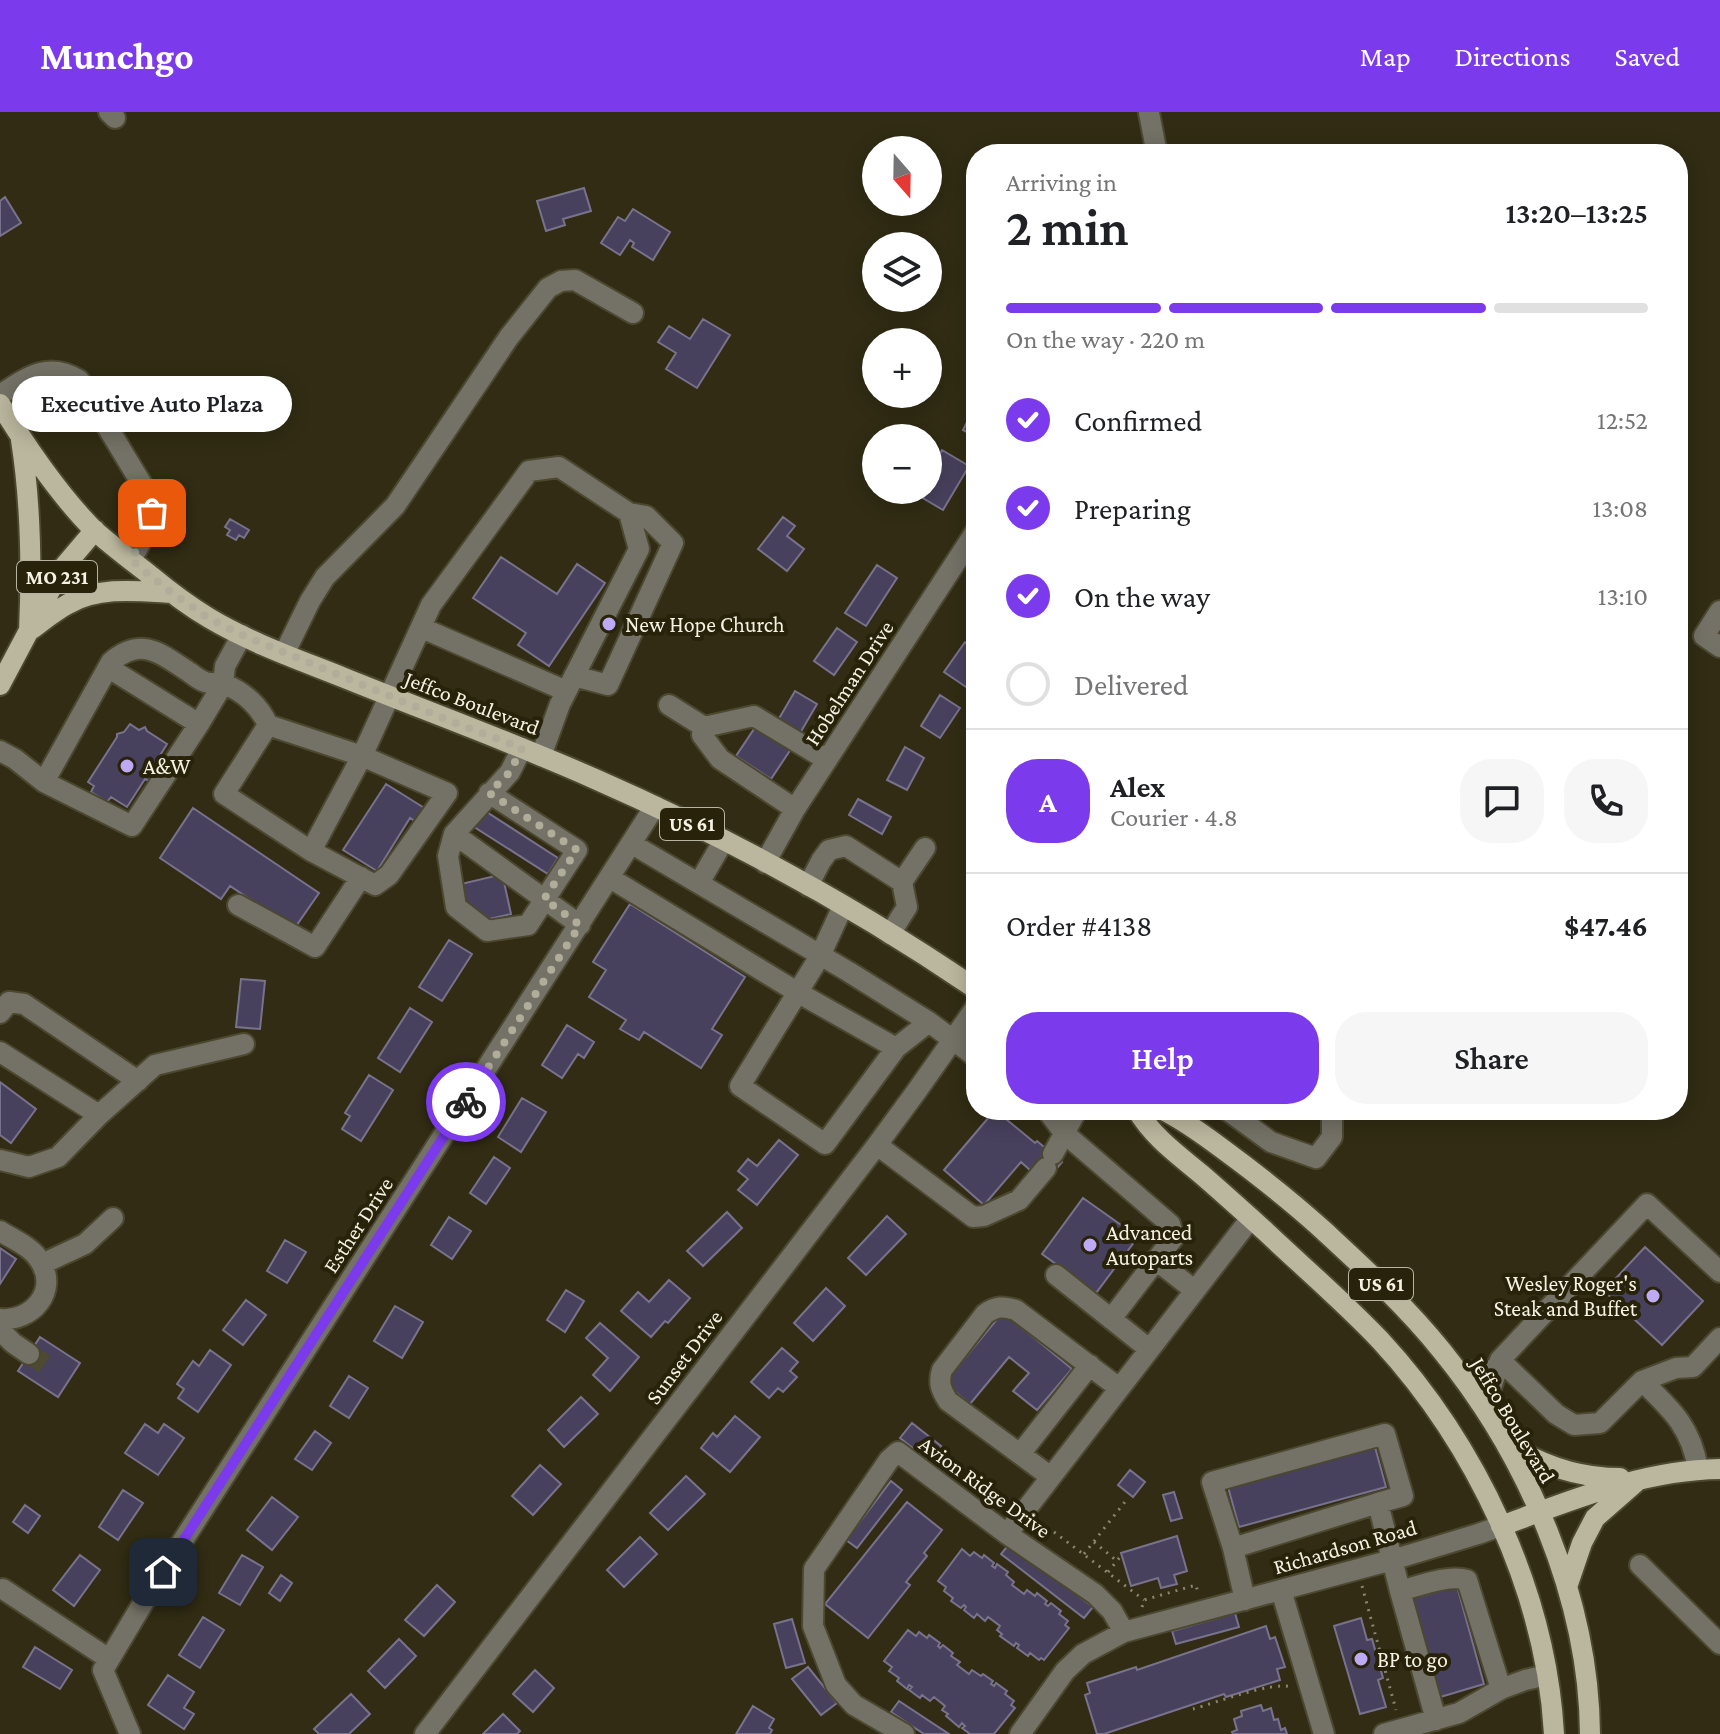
<!DOCTYPE html>
<meta charset="utf-8">
<style>
body{margin:0;font-family:"Crimson Pro",serif;background:#f6f6f6;color:#202124;height:100vh;display:flex;flex-direction:column;font-size:30px;white-space:nowrap}
*{box-sizing:border-box;margin:0}
p{font-size:26px;color:#757577}
.icon{flex:none;width:44px;height:44px;fill:none;stroke:currentColor;stroke-width:2;stroke-linecap:round;stroke-linejoin:round}
.map{position:relative;flex:1;overflow:hidden}
.side{position:absolute;left:966px;top:32px;width:722px;height:976px;display:flex;flex-direction:column;background:#fff;border-radius:32px;box-shadow:0 4px 20px #0003}
.side>*{flex:none}
.needle{width:52px;rotate:160deg}
.controls{position:absolute;left:862px;top:24px;display:grid;gap:16px}
.controls a{display:grid;place-items:center;width:80px;height:80px;border-radius:50%;background:#fff;box-shadow:0 4px 20px #0003;font-size:40px}
.pin{position:absolute;display:grid;place-items:center;width:68px;height:68px;color:#fff;margin:-34px;border-radius:16px;box-shadow:0 4px 12px #0006}
.courier{position:absolute;display:grid;place-items:center;width:80px;height:80px;margin:-40px;border:6px solid #7c3aed;border-radius:50%;background:#fff;color:#222;box-shadow:0 2px 10px #0007}
.bubble{position:absolute;height:56px;border-radius:28px;background:#fff;box-shadow:0 4px 20px #0003;font-size:26px;font-weight:600;line-height:56px;text-align:center}
.head em{font-style:normal;font-weight:600}
.head div{display:flex;flex-direction:column-reverse}
.head{display:flex;align-items:center;justify-content:space-between;height:136px;padding:0 40px}
h1{font-size:52px;font-weight:600;line-height:60px}
.bar{display:grid;grid-template-columns:repeat(4,1fr);gap:12px 8px;align-content:center;height:96px;padding:0 40px}
.bar i{height:10px;border-radius:6px;background:#e0e0e0}
.bar .selected{background:#7c3aed}
.bar p{grid-column:span 4}
.line{display:flex;align-items:center;gap:20px;padding:0 40px;border-top:2px solid #e0e0e0}
.line div{flex:1}
.round{display:grid;place-items:center;flex:none;width:84px;height:84px;border-radius:32px;background:#f6f6f6}
ol{padding:0 40px;list-style:none}
li{display:flex;align-items:center;gap:24px;height:88px}
li p{margin-inline-start:auto}
li .icon{padding:8px;border-radius:50%;background:#7c3aed;color:#fff;stroke-width:4}
li:last-child{color:#757577}
li i{width:44px;height:44px;border:4px solid #e0e0e0;border-radius:50%}
.button{display:flex;gap:16px;margin-top:auto;padding:16px 40px}
.button a{flex:1;height:92px;border-radius:32px;background:#7c3aed;color:#fff;font-size:32px;font-weight:600;line-height:92px;text-align:center}
.button a+a{background:#f6f6f6;color:#202124}
header{display:flex;align-items:center;gap:48px;box-sizing:border-box;height:112px;padding:0 40px;background:#7c3aed;color:#fff}
header strong{font-size:38px}
nav{display:flex;gap:44px;margin-inline-start:auto;font-size:28px}
.map>svg:first-child{display:block}
.building{fill:#48415d;stroke:#79728d;stroke-width:2}
.lines{fill:none;stroke-linecap:round;stroke-linejoin:round}
.minor-tunnel{stroke:#4e4a32;stroke-width:20;stroke-dasharray:20 10;stroke-linecap:butt}
.minor-casing{stroke:#4c4830;stroke-width:24}
.major-casing{stroke:#4c4830;stroke-width:24}
.path{stroke:#898570;stroke-width:3;stroke-dasharray:2 6;stroke-linecap:butt}
.minor{stroke:#747266;stroke-width:20}
.major{stroke:#bbb79e;stroke-width:20}
.done{stroke:#b0ad9a;stroke-width:8;stroke-dasharray:0 14.4}
.route{stroke:#7c3aed;stroke-width:10}
.poi-dot{fill:#bea9f5;stroke:#272209;stroke-width:3}
.labels{text-anchor:middle;dominant-baseline:central;stroke-width:8;stroke-linejoin:round;paint-order:stroke}
.shield{fill:#272209;stroke:#b7b4a2;stroke-width:2}
.shield-label{font-size:20px;font-weight:bold;fill:#f5f2e3}
.poi-label{font-size:22px;fill:#f5f2e3;stroke:#272209;text-anchor:start}
.street-label{font-size:22px;fill:#f5f2e3;stroke:#272209}
</style>
<header>
<strong>Munchgo</strong>
<nav><a>Map</a><a>Directions</a><a>Saved</a></nav>
</header>
<div class="map">
<svg width="1720" height="1622" viewBox="0 0 1720 1622">
<rect width="100%" height="100%" fill="#312c13"/>
<path class="building" d="M584 76 591 99 563 107 565 113 546 119 537 89Z
M5 85 21 111 0 124V89Z
M633 97 670 120 653 148 632 135 634 131 630 128 620 143 601 131 618 105 625 109Z
M703 207 730 223 697 276 666 257 676 241 658 230 669 214 690 227Z
M976 292V325L963 318Z
M942 338 969 354 943 398 921 385 926 378H928V374L933 366 928 361Z
M783 405 795 414 787 424 804 437 787 459 758 437Z
M230 407 249 418 244 426 239 423 236 428 227 423 230 418 225 415Z
M501 445 557 482 577 452 605 471 549 554 518 533 526 521 473 486Z
M877 453 897 466 866 514 845 501Z
M837 516 857 530 834 563 814 549Z
M965 530 976 537V574L972 579 944 560Z
M795 579 817 592 799 623 777 610Z
M940 583 960 596 940 626 921 614Z
M130 612 139 618 145 615 147 619 167 632 154 653 158 656 149 669 145 667 127 695 111 685 107 690 91 680 94 674 88 670 117 625V622L124 620Z
M756 614 791 637 771 667 736 644Z
M905 635 924 646 907 678 887 668Z
M386 672 426 697 418 711 410 706 377 759 343 738Z
M858 687 891 705 882 722 849 703Z
M193 696 319 781 294 817 230 774 221 787 160 746Z
M482 697 558 746 548 762 471 713Z
M495 764 504 770 511 802 485 808 466 796 461 772Z
M630 792 745 865 712 917 722 923 701 956 644 920 639 928 620 917 626 908 589 885 606 858 593 850Z
M449 828 472 842 442 889 419 875Z
M241 867 265 869 260 917 236 915Z
M410 896 432 910 400 960 378 946Z
M567 913 594 930 584 946 578 942 562 966 542 953Z
M369 963 393 978 361 1029 342 1017 350 1004 345 1001Z
M0 970 36 997 11 1031 0 1023Z
M522 986 546 1000 521 1040 498 1025Z
M995 998 1035 1031 1037 1029 1062 1050 1052 1062 1031 1059 1021 1050 984 1093 944 1058Z
M779 1028 798 1043 757 1093 738 1078 748 1067 738 1059 748 1047 757 1054Z
M494 1045 510 1056 486 1092 470 1081Z
M1083 1086 1138 1125 1096 1181 1042 1142Z
M727 1100 742 1116 703 1154 687 1139Z
M887 1104 906 1122 866 1163 848 1146Z
M449 1105 471 1119 452 1147 431 1133Z
M285 1128 306 1140 287 1171 267 1159Z
M1645 1135 1703 1189 1662 1233 1604 1179Z
M0 1136 16 1147 0 1172Z
M669 1168 690 1186 668 1211 665 1209 651 1225 621 1199 638 1180 649 1190Z
M826 1176 845 1194 813 1229 794 1211Z
M566 1178 584 1189 565 1220 547 1208Z
M246 1188 266 1203 243 1233 223 1218Z
M395 1194 423 1210 402 1246 374 1229Z
M1003 1200 1072 1257 1037 1298 1013 1279 1029 1261 1009 1245 970 1292 944 1271Z
M600 1211 639 1245 610 1279 593 1263 608 1246 586 1226Z
M40 1225 80 1251 58 1285 18 1259Z
M782 1236 798 1250 790 1259 797 1265 783 1280 778 1276 769 1286 751 1270Z
M210 1238 231 1253 198 1300 178 1286 184 1277 177 1272 193 1249 199 1254Z
M349 1264 368 1276 349 1306 330 1294Z
M581 1285 598 1302 564 1335 548 1318Z
M735 1304 760 1325 730 1360 701 1336 713 1321 717 1325Z
M912 1311 941 1334 929 1349 900 1326Z
M145 1312 158 1321 164 1312 184 1326 158 1363 125 1341Z
M315 1319 331 1331 312 1358 295 1347Z
M1375 1335 1386 1375 1239 1415 1228 1375Z
M540 1353 561 1372 533 1403 512 1384Z
M1130 1358 1145 1370 1133 1385 1118 1373Z
M686 1364 705 1382 668 1418 650 1401Z
M891 1369 902 1378 857 1436 846 1428Z
M123 1378 143 1391 118 1428 99 1415Z
M1174 1380 1182 1406 1171 1409 1163 1383Z
M272 1385 298 1405 272 1438 247 1418Z
M907 1390 942 1418 924 1441 927 1444 906 1470 910 1473 868 1526 825 1492Z
M25 1393 40 1404 28 1421 13 1410Z
M1177 1424 1187 1459 1174 1463 1177 1472 1161 1476 1158 1466 1131 1474 1121 1441Z
M640 1425 657 1442 624 1475 607 1458Z
M1010 1431 1093 1495 1084 1506 1001 1442Z
M962 1437 970 1444 974 1440 982 1446 984 1443 994 1451 992 1454 995 1456 997 1452 1008 1460 1006 1463 1014 1470 1012 1473 1024 1482 1027 1478 1035 1484 1037 1481 1047 1489 1045 1492 1048 1494 1051 1491 1061 1499 1059 1502 1068 1509 1065 1513 1069 1516 1044 1548 1041 1546 1039 1548 1030 1541 1028 1544 1017 1536 1019 1533 1016 1531 1014 1534 1000 1524 1002 1522 997 1518 1000 1514 988 1505 985 1509 977 1502 974 1506 964 1498 966 1495 964 1493 961 1496 951 1489 953 1486 944 1479 946 1475 938 1469Z
M80 1443 100 1458 74 1494 53 1478Z
M242 1443 263 1455 240 1493 219 1481Z
M281 1463 292 1471 280 1489 269 1481Z
M437 1473 455 1490 424 1524 405 1508Z
M1457 1474 1484 1572 1437 1586 1410 1487Z
M1235 1501 1239 1515 1176 1532 1172 1519Z
M203 1505 224 1518 200 1556 179 1543Z
M1361 1506 1367 1528 1372 1527 1383 1566 1378 1568 1386 1595 1360 1602 1334 1514Z
M792 1507 805 1551 786 1556 774 1512Z
M1266 1514 1270 1527 1275 1525 1285 1555 1277 1557 1280 1568 1226 1585 1224 1582 1104 1622H1097L1085 1583 1090 1581 1087 1571 1136 1555 1137 1558Z
M908 1518 916 1524 919 1520 927 1526 929 1523 940 1531 938 1534 940 1536 943 1533 953 1541 951 1544 960 1550 957 1553 969 1562 972 1558 981 1564 983 1562 993 1569 991 1572 994 1574 996 1571 1007 1579 1005 1582 1014 1589 1011 1593 1015 1596 994 1622H970L962 1616 965 1614 962 1611 959 1615 946 1604 948 1602 942 1598 945 1594 934 1585 930 1589 922 1583 920 1586 909 1578 912 1575 909 1573 907 1577 897 1569 899 1566 889 1559 892 1555 884 1549Z
M399 1527 416 1544 385 1576 368 1559Z
M35 1535 72 1558 60 1577 23 1555Z
M808 1555 837 1591 821 1603 792 1567Z
M535 1558 554 1576 533 1600 513 1582Z
M168 1563 194 1580 184 1596 194 1602 184 1617 148 1593Z
M351 1582 370 1602 349 1622H319L314 1617Z
M899 1589 949 1622H924L891 1600Z
M1261 1593 1263 1599 1271 1596 1274 1608 1278 1607 1281 1618 1285 1616 1287 1622H1233L1232 1620 1237 1618 1234 1607 1242 1604 1241 1599Z
M753 1594 774 1607 769 1616 772 1618 770 1622H736Z
M503 1602 520 1619 517 1622H483Z"/>
<g class="lines">
<path class="minor-tunnel" d="M29 1242 45 1252"/>
<g class="minor-casing">
<path id="minor" d="M109 0 115 6
M1149 1 1157 42
M0 283C27 265 48 249 79 268L149 384C154 413 144 424 131 448
M1720 499 1704 524 1720 535
M422 516 566 579
M284 542 310 489 325 465 395 394 509 225 548 176 561 169 575 168 633 201
M109 556 199 612
M669 593 704 615 754 604 827 648
M704 615 702 623 720 647 795 697
M522 636 510 660 454 722 580 813
M0 639 15 647 44 670 132 714 199 612 223 572 225 554 242 523
M541 644 560 592 639 437 629 401
M44 670 111 550C141 524 160 541 189 560 193 563 199 568 205 570 210 572 218 570 223 572 244 579 260 595 268 613
M454 722 448 744 456 795 487 819 528 813 577 738 489 681
M632 732 849 860 929 910 976 945
M311 739 224 682 268 613 362 644 447 681 389 763 375 773 311 739 362 644 431 493 529 359 559 355 629 401 646 404 673 431 608 573 574 564
M765 751 795 697 976 419
M610 766 797 880 896 936
M902 770 925 736
M699 771 724 728
M808 774 821 749 829 738 846 734 902 770 907 795 890 822
M238 793 315 835 361 765
M843 794 820 844 740 974 825 1032 896 936 929 910
M0 901 9 890 24 892 138 969
M0 940 99 1003
M1047 998 1064 1021 1170 1112 1174 1125 1111 1207
M1227 998 1271 1030 1316 1046 1332 1025V998
M877 1033 973 1105 984 1104 1019 1088 1046 1056
M1053 1042 1077 998
M0 1048 29 1055 58 1045 99 1003 155 953 244 932
M0 1119C14 1128 32 1135 40 1149 59 1179 32 1210 0 1207
M1156 1148 1194 1178
M42 1152 85 1132 113 1106
M1056 1163 1149 1237
M0 1218 13 1231 29 1242
M1500 1248 1556 1302 1574 1313 1600 1311 1642 1269 1676 1256 1693 1255 1720 1226
M1461 1263 1478 1258 1497 1259
M1642 1269C1672 1298 1691 1315 1698 1357
M1480 1291 1491 1276 1500 1248 1647 1092 1720 1160
M1020 1342 1090 1253
M1051 1365 948 1289C941 1278 938 1271 942 1258L985 1202C996 1194 1003 1194 1016 1198L1119 1276
M1007 1422 1251 1106
M1233 1436 1378 1391
M1640 1453 1720 1532
M3 1477 109 1547
M1281 1478 1324 1622
M1400 1479C1419 1474 1449 1462 1467 1468L1501 1577
M1245 1488 1233 1436 1212 1370 1385 1322 1403 1384 1378 1391 1400 1479 1436 1608
M130 1622 103 1558 146 1486 655 694
M425 1622 877 1033 916 980 976 895
M904 1622 854 1593 836 1573 813 1514 814 1457 889 1348 898 1340 1007 1422 1095 1482 1112 1499 1124 1520
M1020 1622 1065 1559 1083 1542 1124 1520 1392 1448 1478 1422 1501 1414
M1384 1622 1459 1601 1501 1577 1525 1568 1547 1563"/>
</g>
<g class="major-casing">
<path id="major" d="M0 292C26 334 59 383 94 418 112 434 132 449 151 464 169 479 189 494 209 506 251 531 297 547 342 565 426 599 512 630 595 667 727 725 856 795 976 877
M21 328C31 392 32 454 29 519
M32 517C44 508 55 499 68 492 99 474 138 479 172 481
M0 573 61 458 95 418
M1137 998C1153 1025 1177 1042 1201 1062 1223 1081 1244 1100 1265 1119 1303 1155 1344 1190 1380 1228 1476 1332 1546 1479 1554 1622
M1163 998C1185 1009 1204 1023 1224 1038 1258 1063 1291 1089 1323 1118 1364 1156 1406 1194 1442 1239 1527 1343 1589 1486 1590 1622
M1505 1330C1540 1353 1578 1366 1620 1366
M1501 1414C1572 1388 1643 1358 1720 1357
M1567 1475 1582 1431 1595 1406 1635 1371"/>
</g>
<path class="path" d="M1054 1420 1144 1488
M1094 1430 1117 1449
M1084 1442 1128 1386
M1108 1460 1120 1445
M1362 1474 1396 1598
M1142 1495 1144 1488 1196 1473 1198 1481
M1193 1597C1215 1591 1272 1569 1291 1575"/>
<use href="#minor" class="minor"/>
<use href="#major" class="major"/>
</g>
<g class="lines">
<path class="done" d="M152 401 148 417 131 448 172 481 208 506 242 523 450 609 522 636 510 660 489 681 577 738 544 787 580 813 466 990"/>
<path class="route" d="M163 1460 466 990"/>
</g>
<g class="poi-dot">
<circle cx="609" cy="512" r="8"/>
<circle cx="127" cy="654" r="8"/>
<circle cx="1090" cy="1133" r="8"/>
<circle cx="1653" cy="1184" r="8"/>
<circle cx="1361" cy="1547" r="8"/>
</g>
<g class="labels">
<g class="shield">
<rect x="17" y="449" width="80" height="32" rx="6"/>
<rect x="660" y="696" width="64" height="32" rx="6"/>
<rect x="1349" y="1156" width="64" height="32" rx="6"/>
</g>
<g class="shield-label">
<text x="57" y="465">MO 231</text>
<text x="692" y="712">US 61</text>
<text x="1381" y="1172">US 61</text>
</g>
<g class="poi-label">
<text x="625" y="512">New Hope Church</text>
<text x="143" y="654">A&amp;W</text>
<text x="1106" y="1120">Advanced<tspan x="1106" dy="25">Autoparts</tspan></text>
<text x="1637" y="1171" text-anchor="end">Wesley Roger's<tspan x="1637" dy="25">Steak and Buffet</tspan></text>
<text x="1377" y="1547">BP to go</text>
</g>
<g class="street-label">
<text transform="translate(849 571) rotate(-57)">Hobelman Drive</text>
<text transform="translate(472 591) rotate(21)">Jeffco Boulevard</text>
<text transform="translate(358 1113) rotate(-57)">Esther Drive</text>
<text transform="translate(684 1245) rotate(-53)">Sunset Drive</text>
<text transform="translate(1513 1308) rotate(59)">Jeffco Boulevard</text>
<text transform="translate(985 1375) rotate(36)">Avion Ridge Drive</text>
<text transform="translate(1345 1435) rotate(-16)">Richardson Road</text>
</g>
</g>
</svg>
<div class="controls">
<a><svg class="needle" viewBox="-14 -14 28 28"><path d="M0-13l5 13h-10z" fill="#e53935"/><path d="M0 13l5-13h-10z" fill="#757577"/></svg></a>
<a><svg class="icon" aria-label="layers" viewBox="0 0 24 24"><path d="M12 4l9 5-9 5-9-5zM3 14l9 5 9-5"/></svg></a>
<a>+</a>
<a>−</a>
</div>
<div class="pin" style="left:152px;top:401px;background:#ea580c"><svg class="icon" aria-label="bag" viewBox="0 0 24 24"><path d="M5 8h14l-1 12H6zM9 8a3 3 0 0 1 6 0"/></svg></div>
<div class="pin" style="left:163px;top:1460px;background:#1f2937"><svg class="icon" aria-label="home" viewBox="0 0 24 24"><path d="M3 11l9-7 9 7M6 9v11h12V9"/></svg></div>
<div class="courier" style="left:466px;top:990px"><svg class="icon" aria-label="bike" viewBox="0 0 24 24"><circle cx="6" cy="16" r="4"/><circle cx="18" cy="16" r="4"/><path d="M6 16l4-8h5l3 8M10 8l3 8H6M13 5h3"/></svg></div>
<div class="bubble" style="left:12px;top:264px;width:280px">Executive Auto Plaza</div>
<section class="side">
<div class="head"><div><h1>2 min</h1><p>Arriving in</p></div><em>13:20–13:25</em></div>
<div class="bar"><i class="selected"></i><i class="selected"></i><i class="selected"></i><i></i><p>On the way · 220 m</p></div>
<ol>
<li><svg class="icon" aria-label="check" viewBox="0 0 24 24"><path d="M5 12l5 5 9-10"/></svg>Confirmed<p>12:52</p></li>
<li><svg class="icon" aria-label="check" viewBox="0 0 24 24"><path d="M5 12l5 5 9-10"/></svg>Preparing<p>13:08</p></li>
<li><svg class="icon" aria-label="check" viewBox="0 0 24 24"><path d="M5 12l5 5 9-10"/></svg>On the way<p>13:10</p></li>
<li><i></i>Delivered</li>
</ol>
<div class="line" style="height:144px"><b class="round" style="background:#7c3aed;color:#fff">A</b><div><b>Alex</b><p>Courier · 4.8</p></div><a class="round"><svg class="icon" aria-label="chat" viewBox="0 0 24 24"><path d="M4 5h16v11H9l-5 4z"/></svg></a><a class="round"><svg class="icon" aria-label="phone" viewBox="0 0 24 24"><path d="M5 4h4l2 5-3 2q2 4 5 5l2-3 5 2v4C11 20 4 13 5 4z"/></svg></a></div>
<div class="line" style="height:104px"><div>Order #4138</div><b>$47.46</b></div>
<div class="button"><a>Help</a><a>Share</a></div>
</section>
</div>
